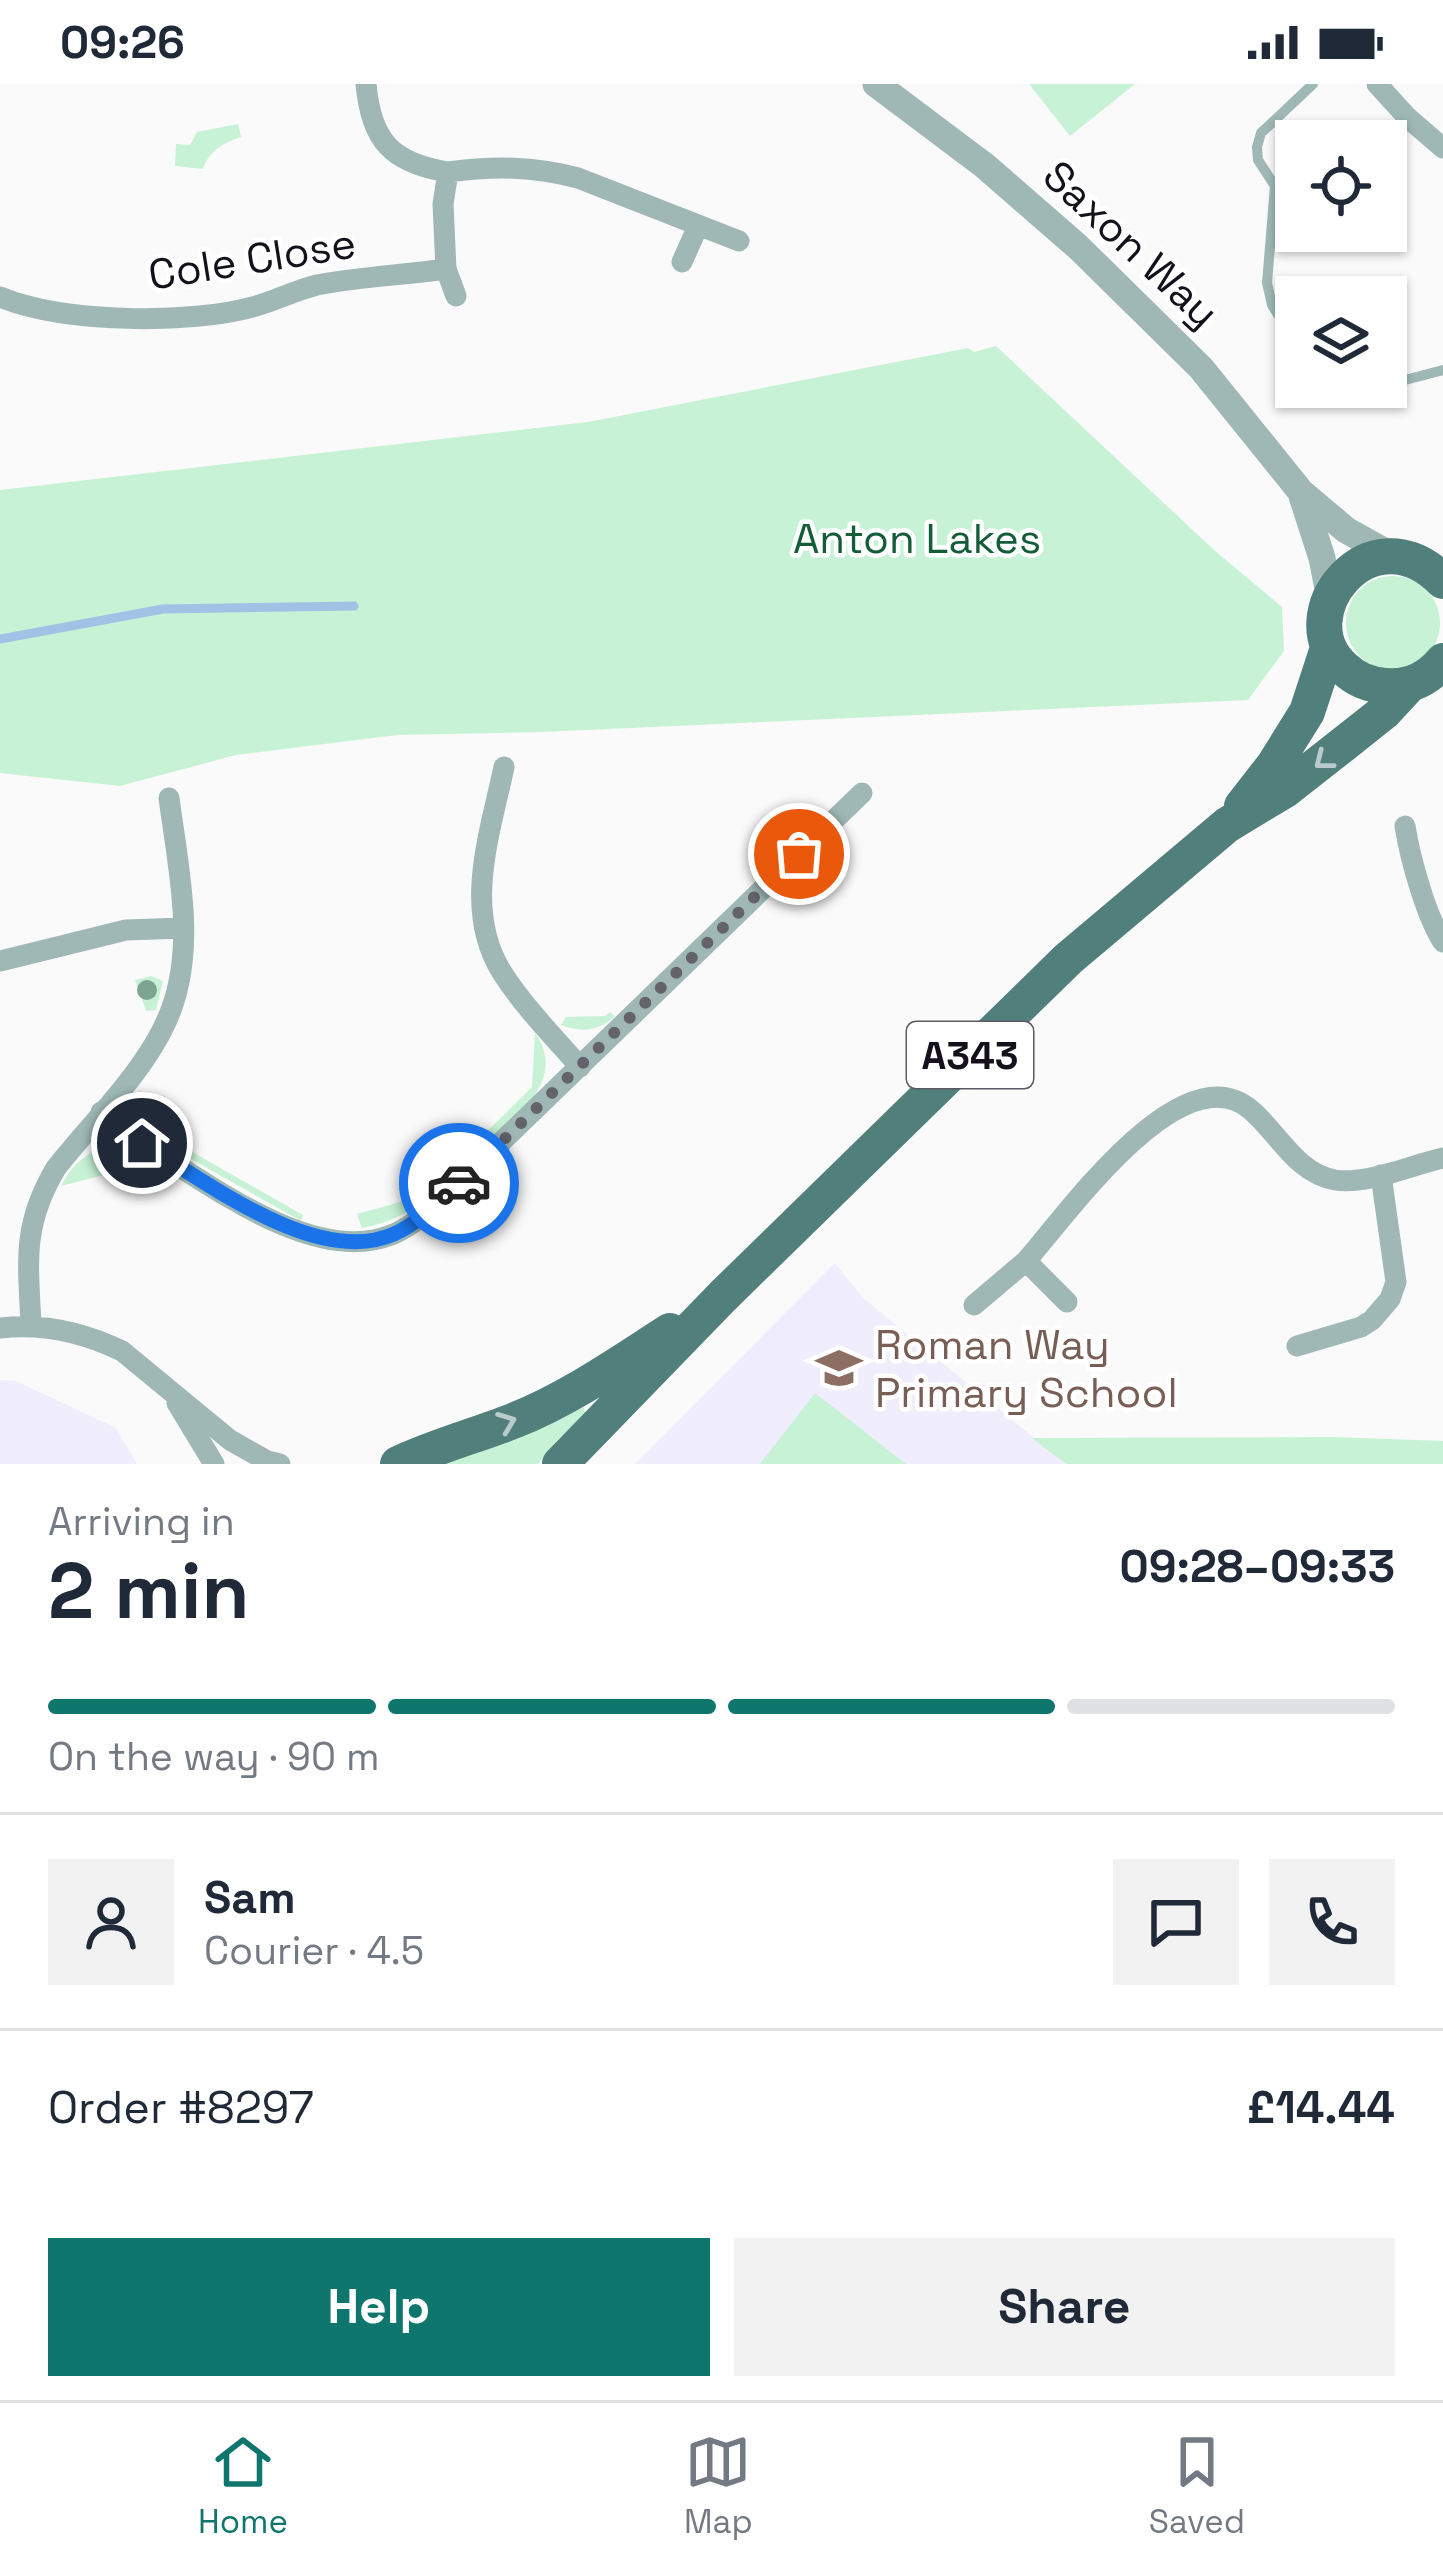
<!DOCTYPE html>
<meta charset="utf-8">
<style>
body{margin:0;font-family:"Space Grotesk",sans-serif;background:#f2f2f3;color:#1f2937;height:100vh;display:flex;flex-direction:column;font-size:45px;white-space:nowrap}
*{box-sizing:border-box;margin:0}
p{font-size:39px;color:#747a83}
.icon{flex:none;width:66px;height:66px;fill:none;stroke:currentColor;stroke-width:2;stroke-linecap:round;stroke-linejoin:round}
.map{position:relative;height:1380px;overflow:hidden}
.drawer{display:flex;flex-direction:column;background:#fff;flex:1}
.drawer>*{flex:none}
.controls{position:absolute;left:1275px;top:36px;display:grid;gap:24px}
.controls a{display:grid;place-items:center;width:132px;height:132px;border-radius:0px;background:#fff;box-shadow:0 3px 9px #0004;font-size:60px}
.pin{position:absolute;display:grid;place-items:center;width:102px;height:102px;color:#fff;margin:-51px;border:6px solid #fff;border-radius:50%;box-shadow:0 3px 12px #0007}
.courier{position:absolute;display:grid;place-items:center;width:120px;height:120px;margin:-60px;border:9px solid #1a73e8;border-radius:50%;background:#fff;color:#222;box-shadow:0 3px 15px #0007}
.summary em{font-style:normal;font-weight:700}
.summary div{display:flex;flex-direction:column-reverse}
.summary{display:flex;align-items:center;justify-content:space-between;height:204px;padding:0 48px}
h1{font-size:78px;font-weight:700;line-height:90px}
.bar{display:grid;grid-template-columns:repeat(4,1fr);gap:18px 12px;align-content:center;height:144px;padding:0 48px}
.bar i{height:15px;border-radius:9px;background:#e0e1e3}
.bar .selected{background:#0f766e}
.bar p{grid-column:span 4}
.line{display:flex;align-items:center;gap:30px;padding:0 48px;border-top:3px solid #e0e1e3}
.line div{flex:1}
.round{display:grid;place-items:center;flex:none;width:126px;height:126px;border-radius:0px;background:#f2f2f3}
.cta{display:flex;gap:24px;margin-top:auto;padding:24px 48px}
.cta a{flex:1;height:138px;border-radius:0px;background:#0f766e;color:#fff;font-size:48px;font-weight:700;line-height:138px;text-align:center}
.cta a+a{background:#f2f2f3;color:#1f2937}
.status{display:flex;justify-content:space-between;align-items:center;height:84px;padding:0 60px;background:#fff;direction:ltr}
.status svg{height:33px;fill:currentColor}
.tabs{display:flex;justify-content:space-around;align-items:center;height:168px;border-top:3px solid #e0e1e3;background:#fff;font-size:33px;color:#747a83}
.tabs a{display:grid;justify-items:center;gap:6px}
.tabs .selected{color:#0f766e}
.map>svg:first-child{display:block}
.built{fill:#f0edfd}
.green{fill:#c7f2d6}
.lines{fill:none;stroke-linecap:round;stroke-linejoin:round}
.stream{stroke:#a0c2e4;stroke-width:9}
.service{stroke:#9fb8b6;stroke-width:10}
.minor{stroke:#9fb8b6;stroke-width:21}
.tertiary{stroke:#9fb8b6;stroke-width:27}
.primary{stroke:#51807c;stroke-width:36}
.tree{fill:#7ca490}
.oneway{stroke:#b9cccb}
.done{stroke:#64636a;stroke-width:12;stroke-dasharray:0 21.6}
.route{stroke:#1a73e8;stroke-width:15}
.labels{text-anchor:middle;dominant-baseline:central;stroke-width:9;stroke-linejoin:round;paint-order:stroke}
.shield{fill:#fff;stroke:#5a5860;stroke-width:3}
.shield-label{font-size:39px;font-weight:bold;fill:#14111c}
.street-label{font-size:42px;fill:#14111c;stroke:#fff}
.park-label{font-size:42px;fill:#145d39;stroke:#fff}
.education-label{font-size:42px;fill:#785e54;stroke:#fff;text-anchor:start}
</style>
<div class="status"><b>09:26</b><svg viewBox="0 0 49 12"><path d="M0 12V9h3v3zM5 12V6h3v6zM10 12V3h3v9zM15 12V0h3v12zM26 1h20v11H26zM47 4h2v5h-2z"/></svg></div>
<div class="map">
<svg width="1443" height="1380" viewBox="0 0 1443 1380">
<rect width="100%" height="100%" fill="#fafafa"/>
<path class="built" d="M835 1179 863 1214 1066 1380H635Z
M0 1296 16 1297 116 1344 137 1380H0Z"/>
<path class="green" d="M1029 0H1135L1070 52Z
M238 40 241 53C223 59 209 67 203 85L175 82 176 60 190 61 197 48Z
M996 262 1214 466 1282 523 1284 567 1248 616 541 648 397 651 236 671 120 702 0 689V406L588 338 968 264 974 268Z
M1346 539a47 47 0 1 1 94 0a47 47 0 1 1-94 0Z
M151 892 163 897 156 926 146 927 135 896Z
M610 928 615 932C599 947 581 949 561 941L566 933 605 932Z
M535 949C573 1001 500 1046 466 1077L461 1073 532 1003Z
M139 1007 165 1012 180 1061 177 1066C152 1051 135 1039 139 1007Z
M106 1063 123 1064 151 1079 61 1102C72 1082 83 1070 106 1063Z
M187 1065 303 1131 301 1137 184 1071Z
M429 1104 434 1109C413 1127 390 1139 362 1144L357 1130 415 1114Z
M815 1309 906 1380H760Z
M584 1323 585 1329 557 1357 538 1380H430L558 1336Z
M1333 1353 1443 1357V1380H1066L1032 1354Z"/>
<g class="lines">
<path class="stream" d="M0 555 163 525 354 522"/>
<path class="service" d="M1296 259 1272 221 1267 199 1275 102 1258 76 1257 63 1261 49 1313 0
M1386 301 1443 286"/>
<path class="minor" d="M1377 0 1407 33 1443 64
M448 88C493 82 533 82 578 94L739 157
M682 178 698 142
M446 185 456 212
M0 213C63 239 190 241 256 222 277 216 296 206 317 201 359 193 403 191 446 185L443 120 448 88C391 79 371 56 366 0
M504 683C490 750 462 827 503 890 525 924 554 953 580 983
M1405 742C1410 774 1426 832 1443 858
M0 877 126 846 183 844
M101 1028 120 1045 142 1059C207 1098 313 1182 391 1151 405 1146 419 1135 431 1126L862 709
M1067 1218 1026 1177C1066 1132 1182 966 1251 1026 1279 1050 1296 1089 1335 1096 1367 1101 1411 1081 1443 1074
M974 1221 1026 1177
M31 1240C28 1177 22 1141 56 1084 93 1037 150 983 171 926 196 859 178 783 169 714
M0 1244C43 1239 83 1248 122 1267L230 1356 267 1377 280 1380
M1297 1262 1361 1243 1372 1236 1390 1215 1396 1198 1381 1091
M177 1319 214 1380"/>
<path class="tertiary" d="M876 0 985 82 1078 163 1201 284 1301 408 1346 446 1389 470
M1302 412 1322 474 1330 515"/>
<path class="primary" d="M1443 497C1370 423 1285 533 1344 584 1356 596 1369 601 1386 602 1409 604 1428 595 1443 577
M1242 722 1274 681 1307 628 1328 564
M398 1380C436 1362 475 1352 513 1337 569 1315 620 1279 670 1247
M560 1380 723 1212 1068 875 1227 741 1285 706 1345 659 1384 628 1410 600"/>
</g>
<circle class="tree" cx="147" cy="906" r="10"/>
<defs><path id="oneway-chevron" d="M-2-3.5L2.5 0L-2 3.5" fill="none" stroke-width="1.6" stroke-linecap="round" stroke-linejoin="round" transform="scale(3)"/></defs>
<g class="oneway">
<use href="#oneway-chevron" transform="translate(1323 677) rotate(142)"/>
<use href="#oneway-chevron" transform="translate(507 1338) rotate(-21)"/>
</g>
<g class="lines">
<path class="done" d="M459 1099 799 770"/>
<path class="route" d="M142 1059C207 1098 317 1184 394 1150 420 1138 439 1118 459 1099"/>
</g>
<defs>
<g id="school-bare" transform="scale(3.6)"><path d="M0-5L7-2L0 1L-7-2ZM-4 1L0 2.5L4 1V4Q0 6-4 4Z" fill="#8d6e63" stroke="#fff" stroke-width="2.5" paint-order="stroke"/></g>
</defs>
<g fill-rule="evenodd">
<use href="#school-bare" x="839" y="1284"/>
</g>
<g class="labels">
<rect class="shield" x="907" y="938" width="126" height="66" rx="9"/>
<g class="shield-label">
<text x="970" y="971">A343</text>
</g>
<g class="street-label">
<text transform="translate(1131 160) rotate(43)">Saxon Way</text>
<text transform="translate(252 175) rotate(-9)">Cole Close</text>
</g>
<g class="park-label">
<text x="917" y="454">Anton Lakes</text>
</g>
<g class="education-label">
<text x="875" y="1260">Roman Way<tspan x="875" dy="48">Primary School</tspan></text>
</g>
</g>
</svg>
<div class="controls">
<a><svg class="icon" aria-label="locate" viewBox="0 0 24 24"><circle cx="12" cy="12" r="6"/><path d="M12 2v4M12 18v4M2 12h4M18 12h4"/></svg></a>
<a><svg class="icon" aria-label="layers" viewBox="0 0 24 24"><path d="M12 4l9 5-9 5-9-5zM3 14l9 5 9-5"/></svg></a>
</div>
<div class="pin" style="left:799px;top:770px;background:#ea580c"><svg class="icon" aria-label="bag" viewBox="0 0 24 24"><path d="M5 8h14l-1 12H6zM9 8a3 3 0 0 1 6 0"/></svg></div>
<div class="pin" style="left:142px;top:1059px;background:#1f2937"><svg class="icon" aria-label="home" viewBox="0 0 24 24"><path d="M3 11l9-7 9 7M6 9v11h12V9"/></svg></div>
<div class="courier" style="left:459px;top:1099px"><svg class="icon" aria-label="car" viewBox="0 0 24 24"><path d="M5 17H2v-5l4-1 3-4h7l3 4 3 1v5h-3M9 17h6M6 11h13"/><circle cx="7" cy="17" r="2"/><circle cx="17" cy="17" r="2"/></svg></div>
</div>
<section class="drawer">
<div class="summary"><div><h1>2 min</h1><p>Arriving in</p></div><em>09:28–09:33</em></div>
<div class="bar"><i class="selected"></i><i class="selected"></i><i class="selected"></i><i></i><p>On the way · 90 m</p></div>
<div class="line" style="height:216px"><a class="round"><svg class="icon" aria-label="person" viewBox="0 0 24 24"><circle cx="12" cy="8" r="4"/><path d="M4 21q1-7 8-7t8 7"/></svg></a><div><b>Sam</b><p>Courier · 4.5</p></div><a class="round"><svg class="icon" aria-label="chat" viewBox="0 0 24 24"><path d="M4 5h16v11H9l-5 4z"/></svg></a><a class="round"><svg class="icon" aria-label="phone" viewBox="0 0 24 24"><path d="M5 4h4l2 5-3 2q2 4 5 5l2-3 5 2v4C11 20 4 13 5 4z"/></svg></a></div>
<div class="line" style="height:156px"><div>Order #8297</div><b>£14.44</b></div>
<div class="cta"><a>Help</a><a>Share</a></div>
</section>
<nav class="tabs">
<a class="selected"><svg class="icon" aria-label="home" viewBox="0 0 24 24"><path d="M3 11l9-7 9 7M6 9v11h12V9"/></svg>Home</a>
<a><svg class="icon" aria-label="map" viewBox="0 0 24 24"><path d="M3 6l6-2 6 2 6-2v14l-6 2-6-2-6 2zM9 4v14M15 6v14"/></svg>Map</a>
<a><svg class="icon" aria-label="saved" viewBox="0 0 24 24"><path d="M7 4h10v16l-5-4-5 4z"/></svg>Saved</a>
</nav>
